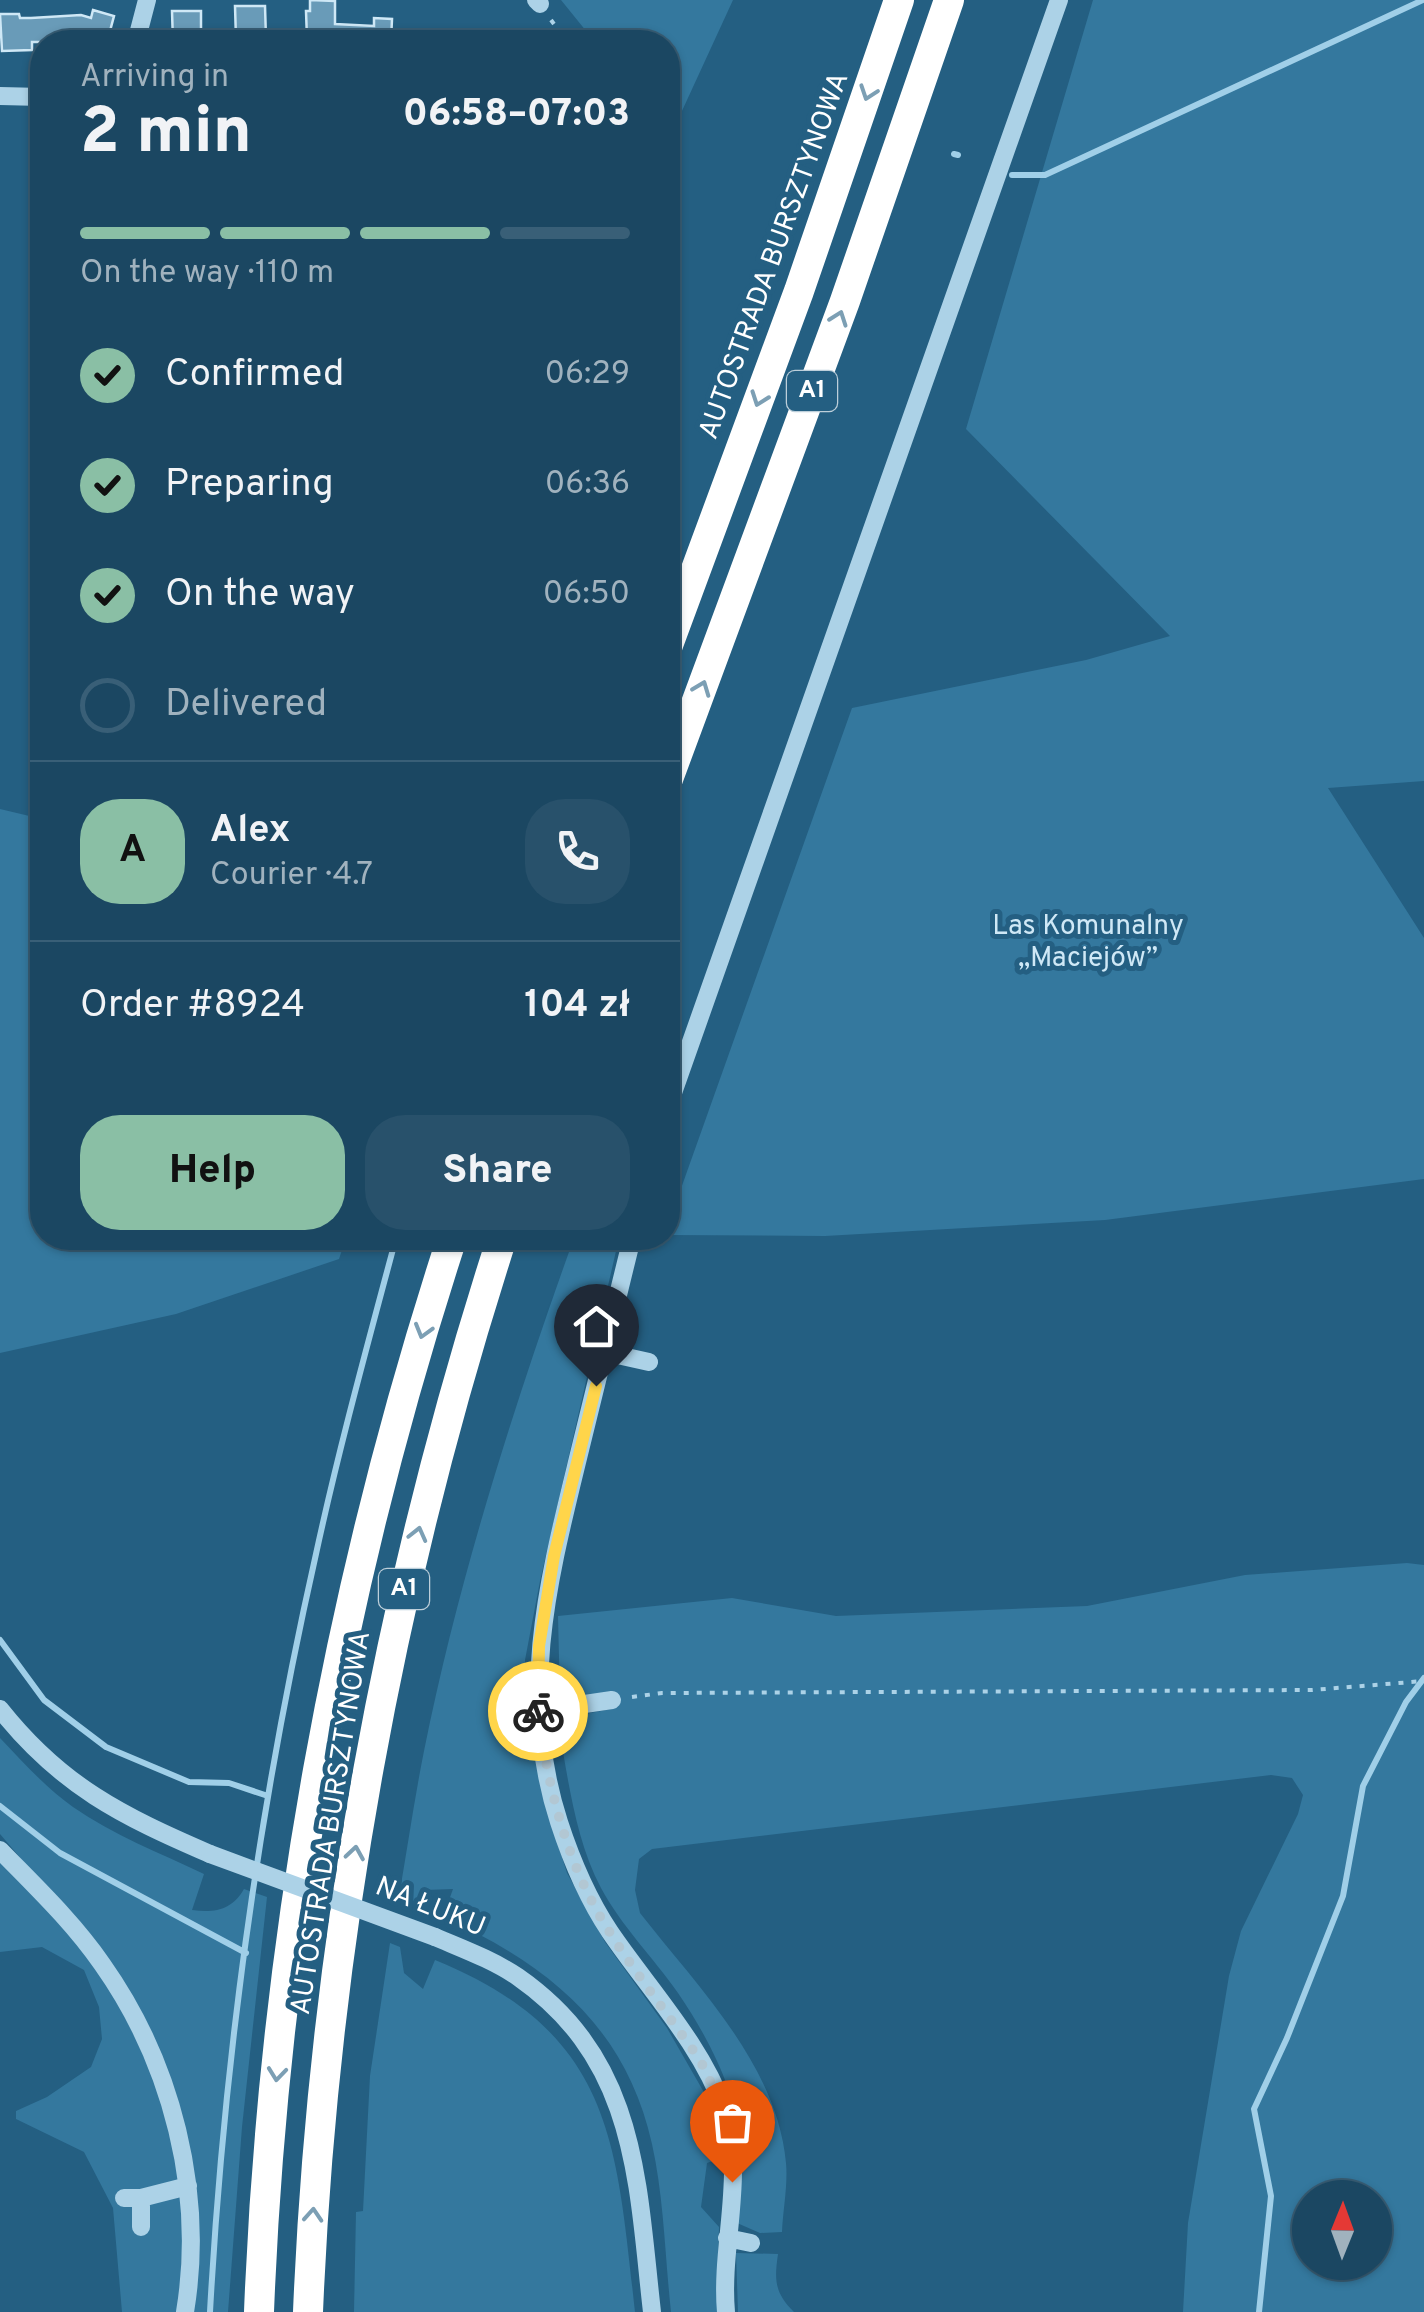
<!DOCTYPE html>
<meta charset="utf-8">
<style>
body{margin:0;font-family:Overpass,sans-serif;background:#28516b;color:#f1f3f6;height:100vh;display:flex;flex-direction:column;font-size:38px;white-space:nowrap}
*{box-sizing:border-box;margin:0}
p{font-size:32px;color:#a0b2be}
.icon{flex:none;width:55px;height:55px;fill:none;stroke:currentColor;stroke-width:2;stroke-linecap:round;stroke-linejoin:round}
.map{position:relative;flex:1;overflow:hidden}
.sheet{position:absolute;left:30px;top:30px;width:650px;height:1220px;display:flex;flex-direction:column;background:#1b4762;border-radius:40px;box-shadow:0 2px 8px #0004,0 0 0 2px #395f77}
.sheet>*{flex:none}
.needle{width:65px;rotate:1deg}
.fabs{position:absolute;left:1292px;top:2180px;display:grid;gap:20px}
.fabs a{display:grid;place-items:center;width:100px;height:100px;border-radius:50%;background:#1b4762;box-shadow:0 2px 8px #0004,0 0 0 2px #395f77;font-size:50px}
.pin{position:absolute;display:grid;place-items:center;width:85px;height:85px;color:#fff;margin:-102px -42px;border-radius:50% 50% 50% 0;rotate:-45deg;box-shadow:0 0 10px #0007}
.pin .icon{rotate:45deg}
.courier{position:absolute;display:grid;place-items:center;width:100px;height:100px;margin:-50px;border:8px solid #ffd54a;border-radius:50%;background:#fff;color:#222;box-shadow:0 2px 12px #0007}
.overview em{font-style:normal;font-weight:800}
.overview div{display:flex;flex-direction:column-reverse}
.overview{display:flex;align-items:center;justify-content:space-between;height:170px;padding:0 50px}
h1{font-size:65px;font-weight:800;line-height:75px}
.bar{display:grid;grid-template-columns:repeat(4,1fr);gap:15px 10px;align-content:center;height:120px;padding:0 50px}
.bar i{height:12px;border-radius:8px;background:#395f77}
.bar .selected{background:#8abfa5}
.bar p{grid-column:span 4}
.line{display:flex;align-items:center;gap:25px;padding:0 50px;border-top:2px solid #395f77}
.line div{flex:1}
.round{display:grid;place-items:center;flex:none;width:105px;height:105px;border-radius:40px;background:#28516b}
ol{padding:0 50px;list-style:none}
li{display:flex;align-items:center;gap:30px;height:110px}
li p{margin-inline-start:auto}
li .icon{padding:10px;border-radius:50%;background:#8abfa5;color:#111;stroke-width:4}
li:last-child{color:#a0b2be}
li i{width:55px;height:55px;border:5px solid #395f77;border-radius:50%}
.cta{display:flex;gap:20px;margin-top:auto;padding:20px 50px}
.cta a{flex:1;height:115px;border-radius:40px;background:#8abfa5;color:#111;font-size:40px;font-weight:800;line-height:115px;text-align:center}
.cta a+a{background:#28516b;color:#f1f3f6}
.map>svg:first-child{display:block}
.green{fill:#34789e;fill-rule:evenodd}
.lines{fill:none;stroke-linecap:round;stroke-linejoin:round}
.stream{stroke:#a0cfe8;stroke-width:6}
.building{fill:#699bb8;stroke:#cfe8f6;stroke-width:2.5}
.path{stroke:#acd2e7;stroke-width:4;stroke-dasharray:5 8;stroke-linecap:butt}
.minor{stroke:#acd2e7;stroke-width:18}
.highway{stroke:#fff;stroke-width:30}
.minor-bridge{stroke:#acd2e7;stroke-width:18}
.oneway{stroke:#7c9fb4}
.done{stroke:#b2c7d3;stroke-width:10;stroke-dasharray:0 18}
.route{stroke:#ffd54a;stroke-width:12}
.labels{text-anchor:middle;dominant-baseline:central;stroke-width:10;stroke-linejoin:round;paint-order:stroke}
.shield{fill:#245f82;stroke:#bdcfda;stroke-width:2.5}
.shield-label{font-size:25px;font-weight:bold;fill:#fff}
.street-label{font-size:28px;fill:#fff;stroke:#245f82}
.park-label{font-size:28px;fill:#cfe8f6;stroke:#245f82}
</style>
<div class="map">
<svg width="1424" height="2312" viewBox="0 0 1424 2312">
<rect width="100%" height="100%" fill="#245f82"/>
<path class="green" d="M561 0H733L670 137 668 42H595Z
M1093 0H1424V781L1328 788 1424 938V1179L1105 1220 825 1236 668 1235V1225L852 708 1086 660 1170 636 966 429Z
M0 809 42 819V1238H346L339 1259 176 1314 0 1353Z
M574 1238H619L540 1581 525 1660 524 1708 549 1816 567 1873 605 1942 667 2028 713 2108 721 2158 707 2163 701 2207 719 2227 717 2312H671C665 2257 664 2198 652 2144 626 2027 548 1964 443 1917L453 1889 424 1890 412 1907 398 1902C407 1851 414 1801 424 1751 459 1577 514 1405 574 1238Z
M1407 1563 1424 1565V2312H1183L1188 2223 1229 1976 1241 1931 1298 1814 1303 1795 1292 1778 1271 1775 652 1849 639 1859 635 1890 640 1913C697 1986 777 2065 786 2163 788 2185 783 2210 782 2232L760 2233 737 2223C738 2200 742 2177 742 2154 740 2099 709 2038 678 1993 653 1957 622 1927 601 1888 574 1837 568 1775 557 1719L612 1709 560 1699 558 1616 732 1598 836 1616 1087 1606 1245 1575ZM1310 2198H1375V2262H1310Z
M0 1738C23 1762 46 1788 73 1807 113 1835 160 1853 204 1874L192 1910C215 1913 232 1910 244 1889L267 1897 242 2127 228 2312H191L176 2104 74 1921 0 1834Z
M0 1856 54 1914 113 1990 166 2104 184 2212 179 2312H122L113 2208 84 2152 16 2119V2111L47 2097 91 2067 102 2039 99 2007 84 1970 42 1947 0 1952Z
M390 1943 400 1947 404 1973 423 1989 435 1960C614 2033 616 2142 635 2312H354L356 2212 363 2211 370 2076Z
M736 2253 778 2254C774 2281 775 2293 794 2312H738Z"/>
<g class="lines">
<path class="stream" d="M954 154 958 155
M1012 175H1045L1423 0
M0 1640 44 1700 106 1747 189 1782 229 1783 268 1796
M0 1806 60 1853 246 1953
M210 2312C224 2058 260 1802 316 1554 339 1448 368 1343 396 1238
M1259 2312 1271 2196 1254 2109 1287 2038 1343 1896 1363 1786 1406 1702 1424 1678"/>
</g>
<path class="building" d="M310 0 335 1V24L374 26V18L392 19 391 42H359V39H307L306 11H310Z
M235 6H265L266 38 236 39Z
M93 10 114 16 107 42H32V50L2 51 0 14H19L20 18H31L81 15 91 18Z
M172 11H201V42H173Z"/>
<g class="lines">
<path class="path" d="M551 20 567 42
M632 1697 662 1693 1312 1690 1424 1681"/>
<path class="minor" d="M536 0 540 4
M136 42 147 0
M0 96 42 97
M668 1107 1059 0
M632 1238C614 1311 596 1384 578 1458 548 1581 518 1696 559 1822 571 1859 588 1899 610 1932 648 1988 701 2044 724 2109 746 2174 720 2246 726 2312
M604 1352 649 1362
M0 1709C61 1786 122 1816 210 1854
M537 1711 612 1700
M0 1850C35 1886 73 1922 102 1964 172 2063 205 2192 185 2312
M435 1937C463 1949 493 1960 518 1977 638 2061 637 2181 652 2312
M124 2198H141L188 2186
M141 2198V2227
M727 2238 751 2243"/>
<path class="highway" d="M668 645 799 291 899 0
M668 779 845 301 949 0
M259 2312C273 1949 339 1583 452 1238
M308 2312C323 1948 390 1584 502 1238"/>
<path class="minor-bridge" d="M210 1854 435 1937"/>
</g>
<defs><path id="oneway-chevron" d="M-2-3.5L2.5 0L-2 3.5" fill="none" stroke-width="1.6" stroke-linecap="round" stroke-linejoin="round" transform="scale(2.5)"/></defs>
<g class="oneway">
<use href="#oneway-chevron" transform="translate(868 93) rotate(109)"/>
<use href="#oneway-chevron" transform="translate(839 318) rotate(-70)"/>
<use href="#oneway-chevron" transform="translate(759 399) rotate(110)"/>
<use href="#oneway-chevron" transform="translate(702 688) rotate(-69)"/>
<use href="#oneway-chevron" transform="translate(423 1331) rotate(106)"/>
<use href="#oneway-chevron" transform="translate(418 1534) rotate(-76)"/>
<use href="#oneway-chevron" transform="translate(355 1853) rotate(-81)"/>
<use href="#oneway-chevron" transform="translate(277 2074) rotate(96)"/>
<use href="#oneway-chevron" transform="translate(313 2215) rotate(-86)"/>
</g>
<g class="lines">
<path class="done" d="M538 1711C548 1787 566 1862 607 1928 635 1973 669 2016 700 2060 723 2107 732 2129 732 2182"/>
<path class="route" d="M538 1711 539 1646 554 1556 596 1386"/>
</g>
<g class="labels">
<g class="shield">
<rect x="787" y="371" width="50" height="40" rx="8"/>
<rect x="379" y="1569" width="50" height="40" rx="8"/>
</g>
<g class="shield-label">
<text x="812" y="391">A1</text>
<text x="404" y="1589">A1</text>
</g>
<g class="street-label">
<text transform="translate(775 256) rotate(-70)">AUTOSTRADA BURSZTYNOWA</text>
<text transform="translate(332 1823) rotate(-81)">AUTOSTRADA BURSZTYNOWA</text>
<text transform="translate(430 1908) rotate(22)">NA ŁUKU</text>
</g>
<g class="park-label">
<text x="1088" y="927">Las Komunalny<tspan x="1088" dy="32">„Maciejów”</tspan></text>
</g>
</g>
</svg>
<div class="fabs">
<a><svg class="needle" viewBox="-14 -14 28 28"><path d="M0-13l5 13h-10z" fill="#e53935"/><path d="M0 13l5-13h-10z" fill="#a0b2be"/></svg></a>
</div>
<div class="pin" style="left:732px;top:2182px;background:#ea580c"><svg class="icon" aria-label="bag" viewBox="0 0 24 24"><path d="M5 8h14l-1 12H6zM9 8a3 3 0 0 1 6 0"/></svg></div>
<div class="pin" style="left:596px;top:1386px;background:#1f2937"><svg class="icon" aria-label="home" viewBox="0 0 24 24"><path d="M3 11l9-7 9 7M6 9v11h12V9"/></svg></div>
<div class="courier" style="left:538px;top:1711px"><svg class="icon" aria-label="bike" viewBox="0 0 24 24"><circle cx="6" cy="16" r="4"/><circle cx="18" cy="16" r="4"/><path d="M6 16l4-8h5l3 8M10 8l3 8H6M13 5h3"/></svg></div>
<section class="sheet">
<div class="overview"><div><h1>2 min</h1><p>Arriving in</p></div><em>06:58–07:03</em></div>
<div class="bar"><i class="selected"></i><i class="selected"></i><i class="selected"></i><i></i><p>On the way · 110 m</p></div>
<ol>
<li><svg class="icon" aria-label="check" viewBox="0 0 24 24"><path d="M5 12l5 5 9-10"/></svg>Confirmed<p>06:29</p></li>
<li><svg class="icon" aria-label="check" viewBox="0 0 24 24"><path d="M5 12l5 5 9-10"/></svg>Preparing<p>06:36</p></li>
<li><svg class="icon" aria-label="check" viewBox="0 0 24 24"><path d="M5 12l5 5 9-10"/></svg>On the way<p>06:50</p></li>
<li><i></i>Delivered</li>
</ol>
<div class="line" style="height:180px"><b class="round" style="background:#8abfa5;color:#111">A</b><div><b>Alex</b><p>Courier · 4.7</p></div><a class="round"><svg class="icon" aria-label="phone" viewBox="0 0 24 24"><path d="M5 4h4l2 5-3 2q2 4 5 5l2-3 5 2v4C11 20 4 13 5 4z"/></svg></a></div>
<div class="line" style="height:130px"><div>Order #8924</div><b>104 zł</b></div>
<div class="cta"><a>Help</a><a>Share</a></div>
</section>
</div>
